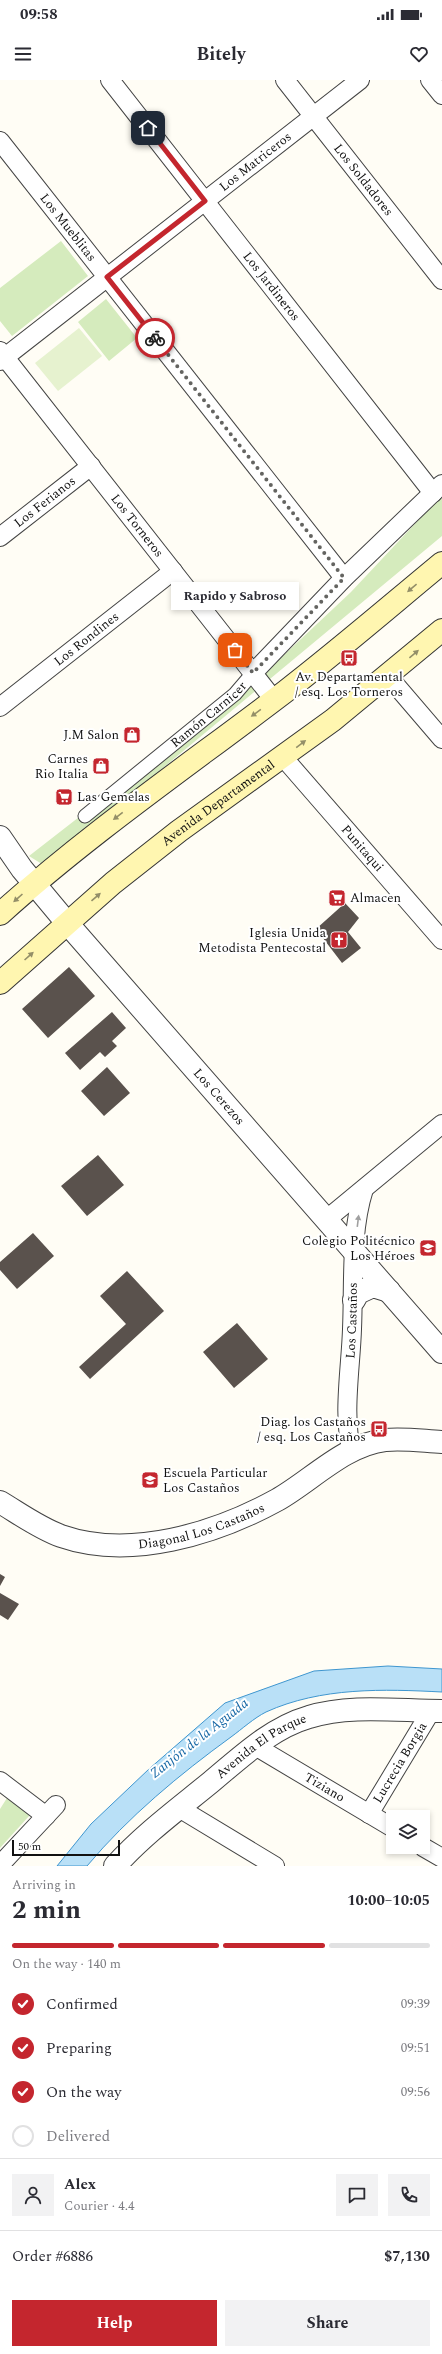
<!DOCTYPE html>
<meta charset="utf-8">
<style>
body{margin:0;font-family:Spectral,serif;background:#f2f2f3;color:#2b2b33;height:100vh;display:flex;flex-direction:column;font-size:15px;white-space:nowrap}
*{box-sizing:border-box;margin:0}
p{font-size:13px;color:#7c7c81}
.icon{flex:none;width:22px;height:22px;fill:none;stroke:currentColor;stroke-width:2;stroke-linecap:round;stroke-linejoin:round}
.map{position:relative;height:1786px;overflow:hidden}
.side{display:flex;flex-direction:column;background:#fff;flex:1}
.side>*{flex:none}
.fabs{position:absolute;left:386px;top:1730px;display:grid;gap:8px}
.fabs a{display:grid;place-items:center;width:44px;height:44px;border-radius:0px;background:#fff;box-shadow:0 2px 6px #0003;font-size:20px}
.scale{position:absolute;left:12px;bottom:10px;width:108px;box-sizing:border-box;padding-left:4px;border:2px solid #111;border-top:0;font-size:11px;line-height:14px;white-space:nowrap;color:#111;-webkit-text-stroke:3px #fff;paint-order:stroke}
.pin{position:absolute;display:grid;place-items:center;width:34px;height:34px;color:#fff;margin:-17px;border-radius:8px;box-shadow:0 2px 6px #0006}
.courier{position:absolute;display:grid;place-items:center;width:40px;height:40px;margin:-20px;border:3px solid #c4262e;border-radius:50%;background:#fff;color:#222;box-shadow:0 1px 5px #0007}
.bubble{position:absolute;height:28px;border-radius:0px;background:#fff;box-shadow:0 2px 6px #0003;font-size:13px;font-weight:700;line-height:28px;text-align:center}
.overview em{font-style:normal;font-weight:700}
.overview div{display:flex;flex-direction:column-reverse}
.overview{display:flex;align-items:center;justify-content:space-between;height:68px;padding:0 12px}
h1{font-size:26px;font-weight:700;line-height:30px}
.bar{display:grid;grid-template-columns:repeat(4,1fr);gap:6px 4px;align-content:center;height:48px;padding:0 12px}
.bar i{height:5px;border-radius:3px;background:#e1e1e2}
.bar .active{background:#c4262e}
.bar p{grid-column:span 4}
.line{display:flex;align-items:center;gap:10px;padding:0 12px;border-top:1px solid #e1e1e2}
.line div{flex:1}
.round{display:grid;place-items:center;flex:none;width:42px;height:42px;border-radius:0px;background:#f2f2f3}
ol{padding:0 12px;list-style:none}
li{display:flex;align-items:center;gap:12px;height:44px}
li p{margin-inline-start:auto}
li .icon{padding:4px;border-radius:50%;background:#c4262e;color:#fff;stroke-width:4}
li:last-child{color:#7c7c81}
li i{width:22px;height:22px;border:2px solid #e1e1e2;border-radius:50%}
.cta{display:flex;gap:8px;margin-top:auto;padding:8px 12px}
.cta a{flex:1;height:46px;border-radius:0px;background:#c4262e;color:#fff;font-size:16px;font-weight:700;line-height:46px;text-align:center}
.cta a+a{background:#f2f2f3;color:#2b2b33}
.status{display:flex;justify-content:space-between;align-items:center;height:28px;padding:0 20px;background:#fff;direction:ltr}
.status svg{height:11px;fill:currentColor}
header{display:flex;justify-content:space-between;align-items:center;height:52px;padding:0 12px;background:#fff;font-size:18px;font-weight:700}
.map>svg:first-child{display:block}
.green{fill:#d5ebbd}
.pitch{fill:#e6f2cf}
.water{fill:#b9e0f7;stroke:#3f96cf}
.building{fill:#5a524d}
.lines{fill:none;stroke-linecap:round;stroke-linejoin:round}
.pedestrian-casing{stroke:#444;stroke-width:15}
.minor-casing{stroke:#444;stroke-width:20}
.tertiary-casing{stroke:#444;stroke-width:24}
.secondary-casing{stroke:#333;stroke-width:24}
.pedestrian{stroke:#fff;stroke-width:13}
.minor{stroke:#fff;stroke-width:18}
.tertiary{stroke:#fff;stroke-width:22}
.secondary{stroke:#fff6b0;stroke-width:22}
.oneway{fill:#948f68}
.oneway2{fill:#a0a0a0}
.done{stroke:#646461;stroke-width:4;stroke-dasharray:0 7.2}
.route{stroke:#c4262e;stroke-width:5}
.labels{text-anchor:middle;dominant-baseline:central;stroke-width:4;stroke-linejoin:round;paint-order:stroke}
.street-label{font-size:13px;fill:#111;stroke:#fff}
.poi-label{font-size:13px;fill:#111;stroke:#fff;text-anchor:end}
.water-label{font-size:14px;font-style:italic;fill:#1768a6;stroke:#fff}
</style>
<div class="status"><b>09:58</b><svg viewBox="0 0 49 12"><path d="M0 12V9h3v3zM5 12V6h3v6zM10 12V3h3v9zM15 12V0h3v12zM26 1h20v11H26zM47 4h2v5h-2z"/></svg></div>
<header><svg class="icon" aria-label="menu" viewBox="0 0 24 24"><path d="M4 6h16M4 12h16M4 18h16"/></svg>Bitely<svg class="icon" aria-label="heart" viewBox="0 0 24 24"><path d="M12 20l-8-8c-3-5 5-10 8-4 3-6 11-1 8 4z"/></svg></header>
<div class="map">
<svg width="442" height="1786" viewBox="0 0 442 1786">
<rect width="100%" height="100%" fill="#fffdf5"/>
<path class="green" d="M61 161 88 196 12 256 0 241V208Z
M106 219 137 258 109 281 78 242Z
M442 415V456L45 786 29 776 268 590 351 512Z
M7 1718 30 1735 0 1768V1729Z"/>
<path class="pitch" d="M79 248 102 276 58 311 35 283Z"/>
<path class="water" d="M388 1586 442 1589V1612C384 1609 321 1607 266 1632 254 1638 242 1649 231 1657 180 1694 128 1737 87 1786H57L91 1744 149 1689 225 1623 314 1591Z"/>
<path class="building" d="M345 823 359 838 348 852 361 868 342 883 316 849Z
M69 887 95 916 48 958 22 929Z
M112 932 126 948 112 961 117 966 105 977 100 972 80 990 65 973Z
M107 987 130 1013 104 1036 81 1011Z
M98 1075 124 1105 87 1136 61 1106Z
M33 1153 54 1176 17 1209 0 1190V1182Z
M127 1191 164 1231 90 1299 79 1287 126 1244 100 1216Z
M237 1243 268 1279 234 1308 203 1272Z
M0 1494 5 1497 0 1506Z
M0 1513 19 1524 8 1540 0 1535Z"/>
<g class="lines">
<g class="pedestrian-casing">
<g id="pedestrian">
<path id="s1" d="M85 736 235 614 253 593"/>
</g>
</g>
<g class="minor-casing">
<g id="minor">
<path id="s2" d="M110 0 433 413"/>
<path id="s3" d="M285 0 442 200"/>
<path d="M430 0 442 15"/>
<path id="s4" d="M0 61 344 498"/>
<path id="s5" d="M0 271 274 620"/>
<path id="s6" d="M0 281 360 0"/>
<path id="s7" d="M0 457 91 386"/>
<path d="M253 593 344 498 442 404"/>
<path d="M388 596 442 659"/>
<path id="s8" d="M0 627 173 491"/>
<path id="s9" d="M283 677 442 860"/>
<path d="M327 1139 442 1044"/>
<path id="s10" d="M352 1371C342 1338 351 1285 352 1249 354 1204 350 1153 364 1109"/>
<path id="s11" d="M255 1666 393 1748"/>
<path d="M0 1701 46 1736"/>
<path d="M179 1728 275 1786"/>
<path id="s12" d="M369 1734 431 1631"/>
<path d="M423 1767 442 1778"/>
<path d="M0 1785 56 1725"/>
</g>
</g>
<g class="tertiary-casing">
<g id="tertiary">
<path id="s13" d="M0 757 22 789 67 843 442 1272"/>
<path d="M354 1220 358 1213 373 1206 389 1211"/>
<path id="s14" d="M0 1422C20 1434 39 1448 61 1456 130 1480 215 1454 277 1420 311 1401 344 1365 385 1360 403 1358 423 1361 442 1362"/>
<path id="s15" d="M115 1786C144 1754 178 1729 211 1702 241 1677 271 1648 309 1637 350 1624 399 1631 442 1631"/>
</g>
</g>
<g class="secondary-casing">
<g id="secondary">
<path d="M0 834C90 753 189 685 286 611 339 570 390 526 442 483"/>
<path id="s16" d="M0 903 113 803 179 751 333 640 442 550"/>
</g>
</g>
<use href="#pedestrian" class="pedestrian"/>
<use href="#minor" class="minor"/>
<use href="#tertiary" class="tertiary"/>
<use href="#secondary" class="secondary"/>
</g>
<defs><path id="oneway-solid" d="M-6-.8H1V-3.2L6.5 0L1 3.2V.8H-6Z"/></defs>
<g class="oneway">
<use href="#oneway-solid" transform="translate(412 508) rotate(140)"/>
<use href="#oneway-solid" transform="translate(414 574) rotate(-40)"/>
<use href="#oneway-solid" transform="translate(256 633) rotate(144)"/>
<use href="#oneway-solid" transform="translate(301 664) rotate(-37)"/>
<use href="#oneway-solid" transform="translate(118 736) rotate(142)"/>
<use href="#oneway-solid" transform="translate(96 817) rotate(-41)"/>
<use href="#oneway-solid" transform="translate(18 818) rotate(138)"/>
<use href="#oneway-solid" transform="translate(29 876) rotate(-42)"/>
</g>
<use class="oneway2" href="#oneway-solid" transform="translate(358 1141) rotate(-83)"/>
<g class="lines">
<path class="done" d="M155 258 344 498 253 593 235 570"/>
<path class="route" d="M148 48 205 121 107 197 155 258"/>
</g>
<defs>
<g id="bus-square" transform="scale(0.9)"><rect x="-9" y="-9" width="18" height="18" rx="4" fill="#c4262e" stroke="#fff"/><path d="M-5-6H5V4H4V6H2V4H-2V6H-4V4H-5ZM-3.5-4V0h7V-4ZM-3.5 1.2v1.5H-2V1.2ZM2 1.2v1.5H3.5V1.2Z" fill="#fff"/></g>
<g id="shop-square" transform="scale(0.9)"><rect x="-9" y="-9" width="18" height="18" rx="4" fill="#c4262e" stroke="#fff"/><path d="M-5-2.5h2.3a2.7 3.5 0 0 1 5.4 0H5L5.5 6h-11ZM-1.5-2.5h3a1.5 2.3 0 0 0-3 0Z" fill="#fff"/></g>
<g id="supermarket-square" transform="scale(0.9)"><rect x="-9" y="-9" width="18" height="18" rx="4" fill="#c4262e" stroke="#fff"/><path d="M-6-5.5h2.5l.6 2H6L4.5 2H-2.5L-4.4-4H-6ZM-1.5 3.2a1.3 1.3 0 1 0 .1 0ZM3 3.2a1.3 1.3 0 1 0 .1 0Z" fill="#fff"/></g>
<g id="church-square" transform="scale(0.9)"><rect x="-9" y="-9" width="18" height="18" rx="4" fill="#c4262e" stroke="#fff"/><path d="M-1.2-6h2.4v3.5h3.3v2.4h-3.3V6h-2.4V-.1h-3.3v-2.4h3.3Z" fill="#fff"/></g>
<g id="school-square" transform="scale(0.9)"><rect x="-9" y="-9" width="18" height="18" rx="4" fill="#c4262e" stroke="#fff"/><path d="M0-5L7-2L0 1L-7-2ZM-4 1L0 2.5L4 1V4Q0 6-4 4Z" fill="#fff"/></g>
</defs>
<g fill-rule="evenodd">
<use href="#bus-square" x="349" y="578"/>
<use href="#shop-square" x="132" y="655"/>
<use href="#shop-square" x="101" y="686"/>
<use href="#supermarket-square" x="64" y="717"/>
<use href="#supermarket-square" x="337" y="818"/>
<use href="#church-square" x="339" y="860"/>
<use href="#school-square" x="428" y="1168"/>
<use href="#bus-square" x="379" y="1349"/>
<use href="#school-square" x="150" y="1400"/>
</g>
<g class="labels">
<g class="street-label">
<text stroke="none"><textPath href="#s6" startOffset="324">Los Matriceros</textPath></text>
<text stroke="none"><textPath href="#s3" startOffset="127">Los Soldadores</textPath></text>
<text stroke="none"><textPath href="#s4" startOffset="110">Los Mueblitas</textPath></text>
<text stroke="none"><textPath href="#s2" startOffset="262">Los Jardineros</textPath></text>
<text stroke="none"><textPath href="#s7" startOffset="57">Los Ferianos</textPath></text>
<text stroke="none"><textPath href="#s5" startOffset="222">Los Torneros</textPath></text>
<text stroke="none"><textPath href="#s8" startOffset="110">Los Rondines</textPath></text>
<text stroke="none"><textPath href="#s1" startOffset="160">Ramón Carnicer</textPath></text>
<text stroke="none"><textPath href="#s16" startOffset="283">Avenida Departamental</textPath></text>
<text stroke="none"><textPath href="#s9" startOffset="121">Punitaqui</textPath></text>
<text stroke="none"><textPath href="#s13" startOffset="340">Los Cerezos</textPath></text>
<text stroke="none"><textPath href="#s10" startOffset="131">Los Castaños</textPath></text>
<text stroke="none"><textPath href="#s14" startOffset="214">Diagonal Los Castaños</textPath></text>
<text stroke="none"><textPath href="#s15" startOffset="190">Avenida El Parque</textPath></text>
<text stroke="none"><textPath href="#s12" startOffset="60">Lucrecia Borgia</textPath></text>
<text stroke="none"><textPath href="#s11" startOffset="81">Tiziano</textPath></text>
</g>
<g class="poi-label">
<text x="349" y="597" text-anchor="middle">Av. Departamental<tspan x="349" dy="15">/ esq. Los Torneros</tspan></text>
<text x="119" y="655">J.M Salon</text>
<text x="88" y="679">Carnes<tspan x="88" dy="15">Rio Italia</tspan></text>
<text x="77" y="717" text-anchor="start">Las Gemelas</text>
<text x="350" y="818" text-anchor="start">Almacen</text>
<text x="326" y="853">Iglesia Unida<tspan x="326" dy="15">Metodista Pentecostal</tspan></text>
<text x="415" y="1161">Colegio Politécnico<tspan x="415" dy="15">Los Héroes</tspan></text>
<text x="366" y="1342">Diag. los Castaños<tspan x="366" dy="15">/ esq. Los Castaños</tspan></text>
<text x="163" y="1393" text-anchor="start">Escuela Particular<tspan x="163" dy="15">Los Castaños</tspan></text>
</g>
<g class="water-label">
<text transform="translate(199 1658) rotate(-38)">Zanjón de la Aguada</text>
</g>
</g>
</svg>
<div class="fabs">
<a><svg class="icon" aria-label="layers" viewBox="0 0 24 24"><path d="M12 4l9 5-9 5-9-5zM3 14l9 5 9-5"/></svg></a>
</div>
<div class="scale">50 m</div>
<div class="pin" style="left:235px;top:570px;background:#ea580c"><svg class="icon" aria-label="bag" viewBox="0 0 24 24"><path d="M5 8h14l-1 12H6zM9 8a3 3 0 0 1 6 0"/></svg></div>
<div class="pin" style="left:148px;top:48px;background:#1f2937"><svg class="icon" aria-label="home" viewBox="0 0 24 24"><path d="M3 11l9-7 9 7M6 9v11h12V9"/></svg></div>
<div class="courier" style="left:155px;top:258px"><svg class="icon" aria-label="bike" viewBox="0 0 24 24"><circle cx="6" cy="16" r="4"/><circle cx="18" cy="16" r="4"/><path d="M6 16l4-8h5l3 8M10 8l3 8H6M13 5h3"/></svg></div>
<div class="bubble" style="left:171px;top:502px;width:128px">Rapido y Sabroso</div>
</div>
<section class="side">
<div class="overview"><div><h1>2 min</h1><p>Arriving in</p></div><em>10:00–10:05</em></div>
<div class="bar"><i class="active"></i><i class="active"></i><i class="active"></i><i></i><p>On the way · 140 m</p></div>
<ol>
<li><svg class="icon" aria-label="check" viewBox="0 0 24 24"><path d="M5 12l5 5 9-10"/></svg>Confirmed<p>09:39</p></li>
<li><svg class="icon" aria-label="check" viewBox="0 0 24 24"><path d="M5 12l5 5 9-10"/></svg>Preparing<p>09:51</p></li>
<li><svg class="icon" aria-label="check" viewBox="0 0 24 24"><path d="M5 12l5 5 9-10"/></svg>On the way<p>09:56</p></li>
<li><i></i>Delivered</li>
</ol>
<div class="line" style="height:72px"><a class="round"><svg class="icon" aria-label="person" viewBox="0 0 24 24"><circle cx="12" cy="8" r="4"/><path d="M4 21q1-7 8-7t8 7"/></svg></a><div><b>Alex</b><p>Courier · 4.4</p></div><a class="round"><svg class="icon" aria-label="chat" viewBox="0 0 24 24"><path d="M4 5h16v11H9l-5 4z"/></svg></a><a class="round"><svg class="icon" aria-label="phone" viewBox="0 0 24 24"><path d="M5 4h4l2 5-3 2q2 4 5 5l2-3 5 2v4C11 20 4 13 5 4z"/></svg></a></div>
<div class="line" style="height:52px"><div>Order #6886</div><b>$7,130</b></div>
<div class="cta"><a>Help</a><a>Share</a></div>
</section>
